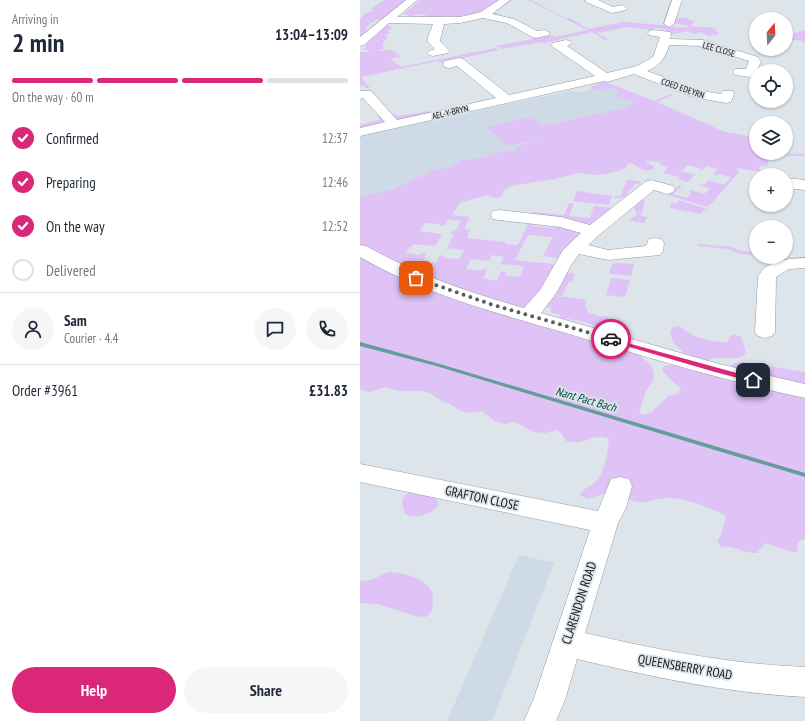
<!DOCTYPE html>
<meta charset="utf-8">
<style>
body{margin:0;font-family:"PT Sans Narrow",sans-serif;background:#f6f6f7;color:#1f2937;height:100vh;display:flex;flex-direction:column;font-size:15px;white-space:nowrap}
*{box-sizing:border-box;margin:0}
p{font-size:13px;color:#747a83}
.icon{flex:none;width:22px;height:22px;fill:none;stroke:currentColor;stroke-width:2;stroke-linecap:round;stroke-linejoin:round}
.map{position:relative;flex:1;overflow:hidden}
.sheet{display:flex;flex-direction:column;background:#fff;width:360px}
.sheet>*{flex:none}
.needle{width:26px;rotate:18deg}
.buttons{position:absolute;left:389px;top:12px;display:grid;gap:8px}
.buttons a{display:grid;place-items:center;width:44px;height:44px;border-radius:50%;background:#fff;box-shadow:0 1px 3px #0004;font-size:20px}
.pin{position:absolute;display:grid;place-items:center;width:34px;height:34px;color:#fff;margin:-17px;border-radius:8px;box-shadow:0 2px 6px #0006}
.courier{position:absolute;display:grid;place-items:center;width:40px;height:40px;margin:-20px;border:3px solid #db2777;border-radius:50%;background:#fff;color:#222;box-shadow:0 1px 5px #0007}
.summary em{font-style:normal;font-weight:800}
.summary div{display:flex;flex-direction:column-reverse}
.summary{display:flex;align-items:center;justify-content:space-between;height:68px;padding:0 12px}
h1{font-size:26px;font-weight:800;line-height:30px}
.bar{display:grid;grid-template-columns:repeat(4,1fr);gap:6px 4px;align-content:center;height:48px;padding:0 12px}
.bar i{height:5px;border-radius:3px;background:#e0e1e3}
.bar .selected{background:#db2777}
.bar p{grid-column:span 4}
.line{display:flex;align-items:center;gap:10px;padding:0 12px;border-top:1px solid #e0e1e3}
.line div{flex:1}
.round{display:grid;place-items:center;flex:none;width:42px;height:42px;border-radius:21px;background:#f6f6f7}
ol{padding:0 12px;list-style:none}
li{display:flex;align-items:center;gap:12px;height:44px}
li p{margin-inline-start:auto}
li .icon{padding:4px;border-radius:50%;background:#db2777;color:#fff;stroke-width:4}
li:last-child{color:#747a83}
li i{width:22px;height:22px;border:2px solid #e0e1e3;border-radius:50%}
.action{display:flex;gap:8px;margin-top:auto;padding:8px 12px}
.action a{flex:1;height:46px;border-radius:24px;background:#db2777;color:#fff;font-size:16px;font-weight:800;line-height:46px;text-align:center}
.action a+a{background:#f6f6f7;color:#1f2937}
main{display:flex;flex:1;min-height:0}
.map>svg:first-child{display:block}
.built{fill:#cedae6}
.green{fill:#dfc3f7;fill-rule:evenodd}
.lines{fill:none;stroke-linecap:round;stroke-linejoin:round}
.stream{fill:#659d97;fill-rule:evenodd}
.minor-casing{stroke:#949aa0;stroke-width:1}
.minor{fill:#fff;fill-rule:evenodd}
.route{fill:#db2777}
.done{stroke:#5b5f63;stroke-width:4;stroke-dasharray:0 7.2}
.labels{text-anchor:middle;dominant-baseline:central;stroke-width:3.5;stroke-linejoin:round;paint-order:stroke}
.far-street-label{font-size:9px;fill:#15171a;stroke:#dde4ea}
.water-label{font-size:12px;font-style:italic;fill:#004b45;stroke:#dde4ea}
.near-street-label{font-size:13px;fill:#15171a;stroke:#dde4ea}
</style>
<main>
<section class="sheet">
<div class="summary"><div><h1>2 min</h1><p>Arriving in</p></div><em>13:04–13:09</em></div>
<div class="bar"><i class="selected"></i><i class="selected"></i><i class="selected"></i><i></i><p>On the way · 60 m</p></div>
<ol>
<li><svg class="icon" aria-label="check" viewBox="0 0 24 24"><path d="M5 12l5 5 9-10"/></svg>Confirmed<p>12:37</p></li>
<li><svg class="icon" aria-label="check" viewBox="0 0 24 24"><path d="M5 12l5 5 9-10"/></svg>Preparing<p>12:46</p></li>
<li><svg class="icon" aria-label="check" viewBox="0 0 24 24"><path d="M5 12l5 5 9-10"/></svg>On the way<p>12:52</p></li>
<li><i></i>Delivered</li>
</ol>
<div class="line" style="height:72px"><a class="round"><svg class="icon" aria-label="person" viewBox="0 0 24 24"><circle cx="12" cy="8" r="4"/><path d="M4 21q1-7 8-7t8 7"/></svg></a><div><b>Sam</b><p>Courier · 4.4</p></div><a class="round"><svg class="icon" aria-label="chat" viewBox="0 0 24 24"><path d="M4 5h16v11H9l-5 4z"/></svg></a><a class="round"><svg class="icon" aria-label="phone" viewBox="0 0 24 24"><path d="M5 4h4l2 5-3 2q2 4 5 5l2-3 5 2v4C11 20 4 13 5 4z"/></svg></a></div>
<div class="line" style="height:52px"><div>Order #3961</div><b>£31.83</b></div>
<div class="action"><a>Help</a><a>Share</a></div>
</section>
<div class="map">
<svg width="445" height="721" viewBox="0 0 445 721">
<rect width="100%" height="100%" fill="#dde4ea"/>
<path class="built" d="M239 83 292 106 0 202V136L210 91 223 92 232 89Z
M159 555 194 563 132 721H87Z"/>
<path class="green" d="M24 0H49L30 12V15C23 19 16 19 10 24 6 27 4 33 0 37V19L4 14 14 10 11 9Z
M61 0H153L135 12 142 16 138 17 109 16 69 17 63 14 50 16 43 14Z
M168 0H171L207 19 210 18 228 29 263 22 313 26V27L324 28 330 26 313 23 315 18C322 17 329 18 334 22L331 26 356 28 355 30 359 34 348 36 342 32 333 34 328 31 313 34 306 32V29L294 28 293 30 267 27 237 33 248 39 245 40 232 32 184 43 181 42 142 49 136 46 173 39V38L192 35 195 37 227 30Z
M27 25 30 26 32 28 28 31 29 33 25 35 27 38 22 45 24 48 17 51 32 50 41 56 30 59 41 67 135 48 139 50 80 63 78 61 1 77 10 88H6L3 85 0 86V52H10L4 49 6 46 5 44 9 42 10 39 18 35 17 32Z
M445 30V43L442 41 426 39V36Z
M243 81 294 101 310 94 313 95 297 102 365 132 396 137 394 140H396V153L445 154V156L409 155 407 166H399L400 172 376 168 379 172 348 207 308 195 319 185 322 186 313 194 326 198 332 193 329 192 331 190 344 194 350 189 339 185 340 184 344 185 349 180 364 185 371 177 358 174 356 175 353 174 358 169 347 166 342 170H339L340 168 328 165 321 171 335 175 328 182 318 179 320 177 303 173 308 167 301 165 300 162 287 161 286 163 294 166V169C280 174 279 164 269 163L265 169 250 173 237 175 218 173 194 179 151 186 144 190 142 196 136 198 130 197 128 195 102 202 99 204 92 215 110 217 104 229 110 230 107 238 146 242 145 244 158 245 169 222 173 223 172 226 194 228 207 223 233 231 205 259 183 256 193 237 168 235 155 260 202 265 169 315 207 333 245 347 279 355 289 363 294 372 293 381 286 391 279 412 283 415 292 412 308 396 317 394 321 389 303 372V367L307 365H316L379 384 445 397V540L442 539 438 542 437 552C426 552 416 546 405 543L397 553C384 554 376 545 362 547L357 541 361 535 366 516C351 508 326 498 309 498 288 498 279 511 261 492L247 493 227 499 220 495C223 488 231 487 236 481 246 470 247 453 249 439 233 432 224 447 206 441L202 434 197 430 185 433 174 432 157 423 152 422 145 424 135 421 122 411 107 413 99 410 90 404 83 402 70 393 62 391H38L26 387 9 392 0 389V197L34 189 72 171 91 167 103 160 122 158 141 152 155 151 160 146 184 138 148 146 126 127 171 117 184 126 238 113 242 116 248 114 245 112 260 109 262 110 274 103 271 100 256 96 257 93 260 92 251 88 237 90 231 88V86L239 84 237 82ZM88 219 101 221 96 230H93L90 234 94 235 87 248 104 250 99 259 84 258V256L80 255 76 263 62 262 67 253H62L60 255 46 253 53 244 75 246 82 234 60 231 65 223 80 224 79 226H84ZM132 255 144 257 141 264 164 266 160 277 145 275 146 272 141 271 137 281 123 278 127 269H122L121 271 106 269 111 259 129 261Z
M70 111 75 115 0 132V125L20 120 18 117 35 114 38 116Z
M267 180 279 181 282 183 275 184 267 193 268 194 265 197 254 198 255 196H261Z
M217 191 252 196 249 205 213 201Z
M281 199 285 201 281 216 287 217 285 223 269 221 277 214 273 206Z
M318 200 347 209V210L345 209 341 214 310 208 311 203 317 204Z
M209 203H214L209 216 230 218 234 206 252 208 235 223 231 224 217 223 206 218 172 214 173 212 204 215Z
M338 244 371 247 382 251 393 252V255L381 254 368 249 337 246Z
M258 263 274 264 271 276 249 274 252 264Z
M201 272 215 274 212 282H209L202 296 191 294Z
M251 278 270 280 265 297 246 295Z
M190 295 227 300 225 306 229 313 236 314V316L249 317 248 319 262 321 256 332 220 321 202 318 200 315 190 312 192 308 186 307Z
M318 326C324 328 327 332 332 335 341 339 357 343 367 342L372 335H376L381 337 385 349V354C377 360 372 358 364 358 358 357 352 360 345 360 330 360 312 347 310 332L313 327Z
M383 362 445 372V384L371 368 372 364Z
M56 489 72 494 78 501V506C70 515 56 519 45 514 40 500 42 494 56 489Z
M28 572C43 572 66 578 72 593 74 597 72 606 72 611L66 617 55 616 18 604 0 603V581L11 580Z"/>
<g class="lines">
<path class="stream" d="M0 342 80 364 445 473V477L76 366 0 346Z"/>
<g class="minor-casing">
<path id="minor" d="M46 0H57L37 17H100L121 12 139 0H150L132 14 154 19 177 31 185 30 190 33 189 35 176 38 172 37 147 23 123 18 100 23 84 24 80 41 90 51 88 53 73 56 69 55 67 53 69 51 75 49 68 42V37L73 24 29 23 4 45 0 46V37Z
M225 0H238L253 7 262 5 267 8 266 10 252 13 226 2Z
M312 0H322L314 24 309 27 304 24Z
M293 30 310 32 311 34 310 39 343 40 398 57 401 62 394 76 390 77 375 75 373 72 375 69H386L389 61 342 46 309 45C306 58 299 66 287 71L341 91 361 94 363 91H373L374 94 371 102 366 103 333 97 274 74 247 82 244 81 0 136V128L25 122 3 98 0 99V91H11L37 120 136 98 97 66 89 68 85 67 83 64 85 61 99 58 103 59 149 95 235 76 193 47 191 45 193 43 206 40 210 41 212 43 207 46 247 73 277 66 293 57 300 37 289 35 288 33 289 31Z
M426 178 445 180V190L426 188Z
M291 180 313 186 315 189 313 192 307 194 294 190 239 235 228 245 248 250 286 246 289 239 295 238 301 239 304 243 303 251 300 255 248 260 219 254 211 265 197 292 181 313 359 364 445 384V398C365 381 287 357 209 334 138 313 65 295 0 257V245L6 246C56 274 109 293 164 308L180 290 203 250 221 233 200 227 139 220 133 219 131 215 133 211 139 210 201 217 230 225 285 182Z
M445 258V268L429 269 416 277 415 332 412 336 405 338 398 336 395 332 398 276 404 268 413 263 429 259Z
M0 464 238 511 251 479 260 477 269 479 272 486 266 508 258 523 225 633C298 650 370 664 445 667V697C367 693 293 677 217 659L205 700 196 721H164L174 698 230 530 0 482Z"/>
</g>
<use href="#minor" class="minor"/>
</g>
<path class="route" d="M249 338 395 378 396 380 393 382 355 372 249 341Z"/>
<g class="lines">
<path class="done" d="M56 278 130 304 251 339"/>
</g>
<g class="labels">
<g class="far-street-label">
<text transform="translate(359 49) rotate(16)">LEE CLOSE</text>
<text transform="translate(323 88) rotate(19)">COED EDEYRN</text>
<text transform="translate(90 112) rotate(-13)">AEL-Y-BRYN</text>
</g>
<g class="water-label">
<text transform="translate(226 399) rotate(16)">Nant Pact Bach</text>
</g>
<g class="near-street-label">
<text transform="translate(122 498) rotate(12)">GRAFTON CLOSE</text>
<text transform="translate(219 603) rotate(-72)">CLARENDON ROAD</text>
<text transform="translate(325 667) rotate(10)">QUEENSBERRY ROAD</text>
</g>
</g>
</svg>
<div class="buttons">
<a><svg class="needle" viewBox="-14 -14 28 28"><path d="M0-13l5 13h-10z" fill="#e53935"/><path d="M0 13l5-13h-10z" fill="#747a83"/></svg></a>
<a><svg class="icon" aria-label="locate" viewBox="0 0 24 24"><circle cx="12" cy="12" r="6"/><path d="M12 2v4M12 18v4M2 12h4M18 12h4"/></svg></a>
<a><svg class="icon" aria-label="layers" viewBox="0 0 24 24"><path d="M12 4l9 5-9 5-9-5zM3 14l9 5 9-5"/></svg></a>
<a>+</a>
<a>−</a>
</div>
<div class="pin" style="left:56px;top:278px;background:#ea580c"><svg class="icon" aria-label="bag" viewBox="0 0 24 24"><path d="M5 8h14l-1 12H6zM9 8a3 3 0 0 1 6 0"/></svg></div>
<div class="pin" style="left:393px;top:380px;background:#1f2937"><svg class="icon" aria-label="home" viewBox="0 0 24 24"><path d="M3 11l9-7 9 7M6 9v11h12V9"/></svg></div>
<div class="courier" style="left:251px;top:339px"><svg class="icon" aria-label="car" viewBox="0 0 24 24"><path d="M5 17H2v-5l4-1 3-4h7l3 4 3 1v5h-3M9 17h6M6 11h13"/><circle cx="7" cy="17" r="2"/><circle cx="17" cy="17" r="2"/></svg></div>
</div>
</main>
